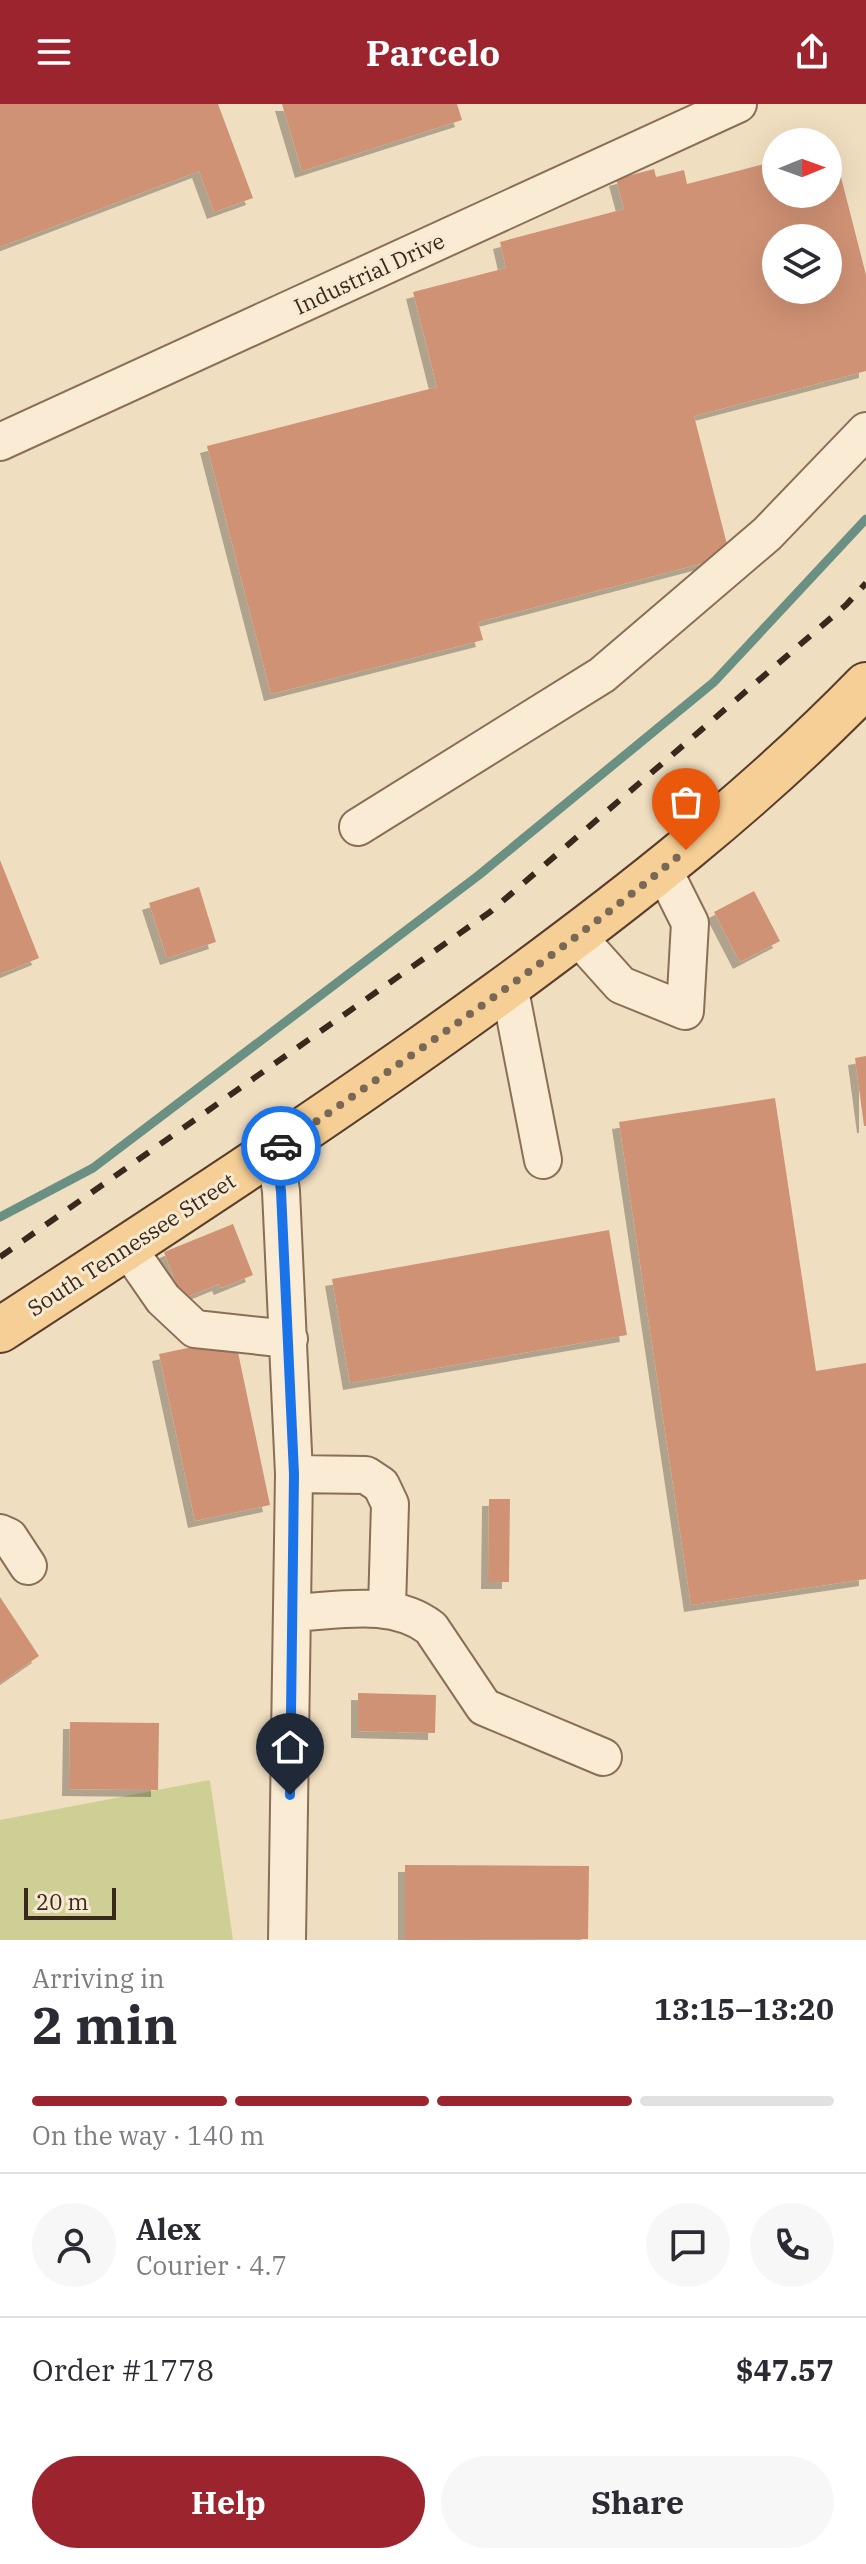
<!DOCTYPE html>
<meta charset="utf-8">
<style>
body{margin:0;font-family:"IBM Plex Serif",serif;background:#f7f7f7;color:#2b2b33;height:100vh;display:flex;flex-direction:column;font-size:30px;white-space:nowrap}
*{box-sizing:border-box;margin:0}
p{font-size:26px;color:#7c7c81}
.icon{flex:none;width:44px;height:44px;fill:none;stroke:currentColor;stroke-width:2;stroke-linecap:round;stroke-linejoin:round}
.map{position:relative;height:1836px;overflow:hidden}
.drawer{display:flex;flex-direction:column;background:#fff;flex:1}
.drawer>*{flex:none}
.needle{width:52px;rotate:89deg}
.tools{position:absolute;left:762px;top:24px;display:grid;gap:16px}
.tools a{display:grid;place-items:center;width:80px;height:80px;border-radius:50%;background:#fff;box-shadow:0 8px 32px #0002;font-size:40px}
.scale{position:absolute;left:24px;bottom:20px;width:92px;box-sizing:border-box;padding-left:8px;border:4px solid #39281c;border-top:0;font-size:22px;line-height:28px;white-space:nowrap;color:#39281c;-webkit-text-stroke:6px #f7e8d0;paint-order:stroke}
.pin{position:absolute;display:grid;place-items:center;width:68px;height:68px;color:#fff;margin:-82px -34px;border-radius:50% 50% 50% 0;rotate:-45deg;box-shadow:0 0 8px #0007}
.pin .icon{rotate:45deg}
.courier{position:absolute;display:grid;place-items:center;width:80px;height:80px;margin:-40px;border:6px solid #1a73e8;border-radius:50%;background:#fff;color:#222;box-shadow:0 2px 10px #0007}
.headline em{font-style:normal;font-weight:700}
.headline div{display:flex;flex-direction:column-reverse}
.headline{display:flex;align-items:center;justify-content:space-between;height:136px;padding:0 32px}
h1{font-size:52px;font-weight:700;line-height:60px}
.bar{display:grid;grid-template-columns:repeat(4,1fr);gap:12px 8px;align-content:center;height:96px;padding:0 32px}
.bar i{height:10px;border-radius:6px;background:#e1e1e2}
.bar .on{background:#9c242f}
.bar p{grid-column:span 4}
.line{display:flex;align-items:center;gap:20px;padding:0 32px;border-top:2px solid #e1e1e2}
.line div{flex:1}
.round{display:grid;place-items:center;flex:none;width:84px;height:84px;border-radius:42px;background:#f7f7f7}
.action{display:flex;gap:16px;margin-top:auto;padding:16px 32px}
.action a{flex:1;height:92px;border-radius:48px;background:#9c242f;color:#fff;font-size:32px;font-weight:700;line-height:92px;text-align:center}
.action a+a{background:#f7f7f7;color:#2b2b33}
header{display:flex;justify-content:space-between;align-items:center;height:104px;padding:0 32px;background:#9c242f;color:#fff;font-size:36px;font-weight:700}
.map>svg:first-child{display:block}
.green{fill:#cdcf94}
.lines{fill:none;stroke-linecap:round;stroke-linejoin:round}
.stream{stroke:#6a9083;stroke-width:9}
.building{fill:#d09274;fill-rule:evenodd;filter:url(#shadow)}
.minor-casing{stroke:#8a6e57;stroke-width:40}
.major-casing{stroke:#583c2c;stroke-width:48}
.minor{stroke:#faecd4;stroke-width:36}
.major{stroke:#f6cf96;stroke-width:44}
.rail{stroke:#39281c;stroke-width:6;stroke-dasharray:14 14;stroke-linecap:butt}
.done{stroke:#796855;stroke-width:8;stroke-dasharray:0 14.4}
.route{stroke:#1a73e8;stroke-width:10}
.labels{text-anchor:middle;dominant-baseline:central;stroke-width:6;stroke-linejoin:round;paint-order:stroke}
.street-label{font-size:22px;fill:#39281c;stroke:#f7e8d0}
</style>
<header><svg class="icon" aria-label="menu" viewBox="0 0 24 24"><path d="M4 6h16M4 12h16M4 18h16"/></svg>Parcelo<svg class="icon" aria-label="share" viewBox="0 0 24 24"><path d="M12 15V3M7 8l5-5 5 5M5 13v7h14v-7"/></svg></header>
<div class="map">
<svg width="866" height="1836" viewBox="0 0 866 1836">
<defs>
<filter id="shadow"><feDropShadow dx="-7" dy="7" stdDeviation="0" flood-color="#0004"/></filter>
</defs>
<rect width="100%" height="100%" fill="#f0dec0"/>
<path class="green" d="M210 1676 233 1836H0V1716Z"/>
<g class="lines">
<path class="stream" d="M0 1113 93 1064 479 771 714 578 866 415"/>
</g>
<path class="building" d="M0 0H218L253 94 214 108 199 67 0 143Z
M282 0H457L462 16 302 67Z
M833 42 866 171V267L694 312 730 452 478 518 483 536 271 590 207 342 437 283 413 188 506 164 500 138 624 105 616 75 654 65 656 73 684 66 687 80 776 57V90H828V44ZM776 134H828V186H776Z
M0 756 39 854 0 870Z
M199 783 216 838 167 854 149 799Z
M754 787 780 837 740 858 714 808Z
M866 952V1022H864L855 954Z
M775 994 816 1267 866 1259V1475L691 1501 619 1018Z
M233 1120 253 1171 221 1184 219 1180 182 1195 164 1148Z
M609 1126 627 1231 350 1279 332 1175Z
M235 1234 270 1401 195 1417 159 1250Z
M489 1395H510L509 1478H488Z
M0 1493 39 1552 0 1579Z
M358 1589 436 1591 435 1629 358 1627Z
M70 1618 159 1619 158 1686 69 1685Z
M405 1761 589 1762 588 1835 405 1836Z"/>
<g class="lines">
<g class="minor-casing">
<path id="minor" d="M0 338 738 0
M358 723 602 571 767 430 866 327
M577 832 621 881 685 907 690 819 663 765
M509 881 543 1056
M275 1046 281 1087 294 1370 287 1836
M127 1143 163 1195 195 1225 289 1235
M294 1370 366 1371 381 1381 390 1400 387 1504
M0 1429 9 1433 28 1462
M292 1509C338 1507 392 1494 431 1524L484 1603 603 1653"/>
</g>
<g class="major-casing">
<path id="major" d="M0 1226C167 1117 334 1009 496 891 626 796 753 697 866 581"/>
</g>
<use href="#minor" class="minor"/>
<use href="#major" class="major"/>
<path class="rail" d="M0 1153 490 808 846 501 866 479"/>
</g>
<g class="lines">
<path class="done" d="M281 1042C419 946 558 852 686 746"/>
<path class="route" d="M281 1042 275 1046 281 1087 294 1370 290 1691"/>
</g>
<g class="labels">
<g class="street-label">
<text transform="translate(369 169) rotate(-25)">Industrial Drive</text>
<text transform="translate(131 1140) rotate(-33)">South Tennessee Street</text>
</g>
</g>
</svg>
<div class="tools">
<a><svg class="needle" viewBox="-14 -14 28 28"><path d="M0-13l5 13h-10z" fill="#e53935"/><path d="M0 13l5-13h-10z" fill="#7c7c81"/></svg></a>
<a><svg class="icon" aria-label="layers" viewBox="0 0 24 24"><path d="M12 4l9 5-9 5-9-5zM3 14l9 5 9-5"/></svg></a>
</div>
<div class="scale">20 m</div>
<div class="pin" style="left:686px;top:746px;background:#ea580c"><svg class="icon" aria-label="bag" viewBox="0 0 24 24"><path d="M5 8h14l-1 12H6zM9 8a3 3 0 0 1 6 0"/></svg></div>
<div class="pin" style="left:290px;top:1691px;background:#1f2937"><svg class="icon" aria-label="home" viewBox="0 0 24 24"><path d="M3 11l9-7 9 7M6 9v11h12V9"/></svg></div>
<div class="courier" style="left:281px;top:1042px"><svg class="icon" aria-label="car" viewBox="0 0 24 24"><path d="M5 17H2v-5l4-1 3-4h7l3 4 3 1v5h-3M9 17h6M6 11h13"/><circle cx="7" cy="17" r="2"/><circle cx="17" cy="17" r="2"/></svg></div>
</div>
<section class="drawer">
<div class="headline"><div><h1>2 min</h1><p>Arriving in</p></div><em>13:15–13:20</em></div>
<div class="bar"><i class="on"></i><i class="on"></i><i class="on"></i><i></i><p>On the way · 140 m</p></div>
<div class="line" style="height:144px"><a class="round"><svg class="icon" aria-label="person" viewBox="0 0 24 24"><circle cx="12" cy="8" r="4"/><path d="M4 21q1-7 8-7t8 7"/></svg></a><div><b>Alex</b><p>Courier · 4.7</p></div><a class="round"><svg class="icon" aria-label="chat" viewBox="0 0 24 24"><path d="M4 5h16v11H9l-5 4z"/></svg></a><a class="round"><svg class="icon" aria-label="phone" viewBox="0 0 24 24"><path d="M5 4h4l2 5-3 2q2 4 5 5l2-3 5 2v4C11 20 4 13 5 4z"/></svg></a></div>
<div class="line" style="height:104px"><div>Order #1778</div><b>$47.57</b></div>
<div class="action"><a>Help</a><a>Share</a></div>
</section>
